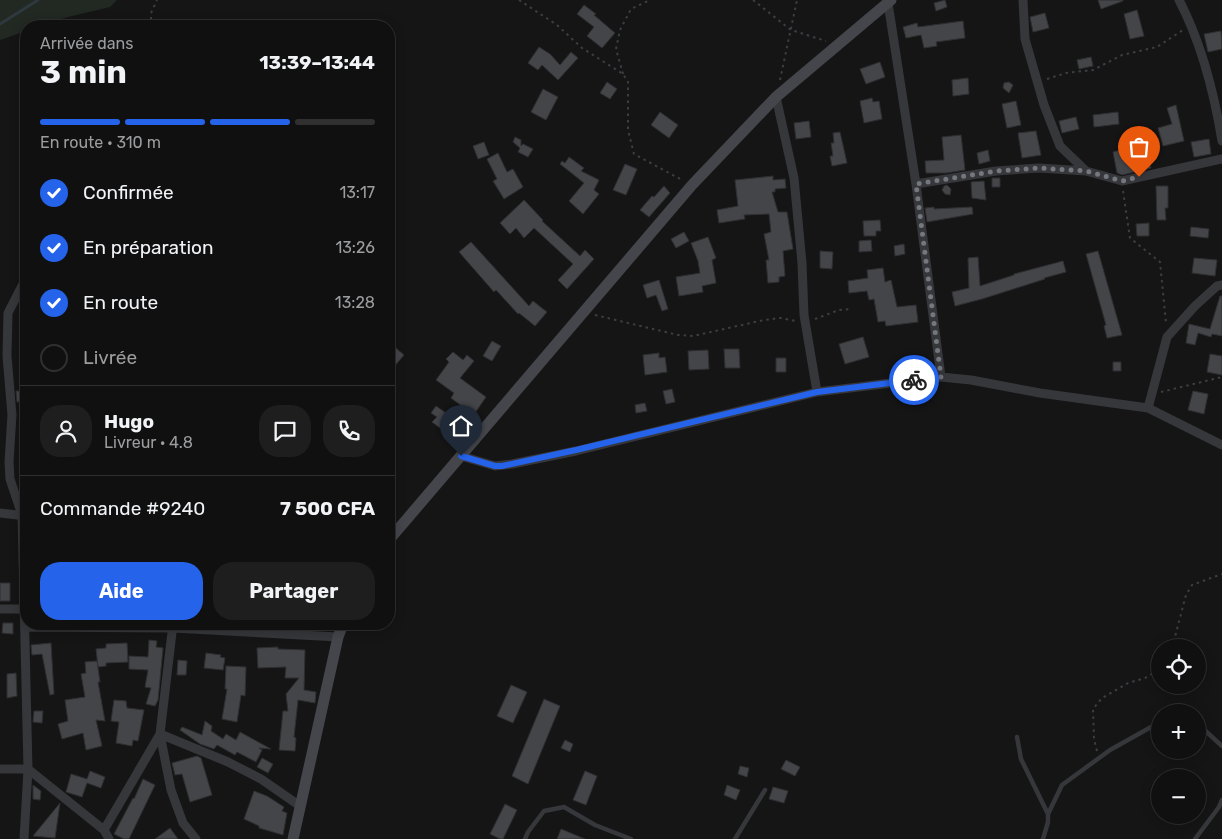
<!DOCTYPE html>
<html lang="fr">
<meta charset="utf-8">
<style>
body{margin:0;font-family:Rubik,sans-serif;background:#1e1e1e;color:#f1f3f6;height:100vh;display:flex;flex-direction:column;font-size:19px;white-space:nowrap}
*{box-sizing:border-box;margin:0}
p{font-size:16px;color:#9c9d9f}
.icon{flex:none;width:28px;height:28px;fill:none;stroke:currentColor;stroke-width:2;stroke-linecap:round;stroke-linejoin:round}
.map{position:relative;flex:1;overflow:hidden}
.drawer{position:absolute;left:20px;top:20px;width:375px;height:610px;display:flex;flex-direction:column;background:#101010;border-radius:20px;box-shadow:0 2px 12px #0003,0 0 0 1px #303030}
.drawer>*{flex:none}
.fabs{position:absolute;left:1151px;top:639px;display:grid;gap:10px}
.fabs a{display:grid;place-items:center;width:55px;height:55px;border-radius:50%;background:#101010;box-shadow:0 2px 12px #0003,0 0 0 1px #303030;font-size:25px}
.pin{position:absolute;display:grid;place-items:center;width:42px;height:42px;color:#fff;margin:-51px -21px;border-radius:50% 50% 50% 0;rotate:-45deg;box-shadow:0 0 5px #0007}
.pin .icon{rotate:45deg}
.courier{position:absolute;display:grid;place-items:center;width:50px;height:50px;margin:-25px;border:4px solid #2563eb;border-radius:50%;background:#fff;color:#222;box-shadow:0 1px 6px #0007}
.head em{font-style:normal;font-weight:700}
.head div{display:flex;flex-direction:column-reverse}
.head{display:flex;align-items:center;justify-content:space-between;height:85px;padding:0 20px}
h1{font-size:32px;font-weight:700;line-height:38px}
.bar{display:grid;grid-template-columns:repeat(4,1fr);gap:8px 5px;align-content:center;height:60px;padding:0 20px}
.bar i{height:6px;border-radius:4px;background:#303030}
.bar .active{background:#2563eb}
.bar p{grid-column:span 4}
.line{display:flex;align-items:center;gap:12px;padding:0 20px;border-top:1px solid #303030}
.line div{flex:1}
.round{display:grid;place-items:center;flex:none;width:52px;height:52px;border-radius:20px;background:#1e1e1e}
ol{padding:0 20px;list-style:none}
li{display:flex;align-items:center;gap:15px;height:55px}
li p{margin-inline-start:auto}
li .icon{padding:5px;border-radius:50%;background:#2563eb;color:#fff;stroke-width:4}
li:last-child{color:#9c9d9f}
li i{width:28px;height:28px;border:2px solid #303030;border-radius:50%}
.primary-button{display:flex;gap:10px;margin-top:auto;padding:10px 20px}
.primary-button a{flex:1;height:58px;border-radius:20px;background:#2563eb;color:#fff;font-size:20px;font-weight:700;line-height:58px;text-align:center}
.primary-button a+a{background:#1e1e1e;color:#f1f3f6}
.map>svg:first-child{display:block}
.green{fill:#212922}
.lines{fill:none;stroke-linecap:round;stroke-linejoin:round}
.stream{stroke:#2e383e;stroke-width:3}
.building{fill:#444549;stroke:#2f2f32}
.path{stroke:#3c3e42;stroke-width:2;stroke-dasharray:2.5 4;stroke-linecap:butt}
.lane{stroke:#36373b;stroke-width:4.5}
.street{stroke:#36373b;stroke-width:9}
.secondary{stroke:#44464b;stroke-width:11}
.done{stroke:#74777e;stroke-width:5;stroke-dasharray:0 9}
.route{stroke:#2563eb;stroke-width:6}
</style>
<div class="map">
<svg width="1222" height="839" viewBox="0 0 1222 839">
<rect width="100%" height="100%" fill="#151516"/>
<path class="green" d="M0 0H117L110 7 68 17 40 26H26V31L0 40Z"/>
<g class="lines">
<path class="stream" d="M0 24 38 0"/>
</g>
<path class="building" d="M945 0 947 7 936 11 934 3Z
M1098 0H1123V1L1101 9Z
M584 5 596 14 594 15 615 33 602 48 587 36 594 27 577 14Z
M1137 10 1144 36 1130 39 1124 14Z
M1045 13 1049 28 1033 32 1030 17Z
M963 21 965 38 936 42 937 46 924 48 921 35 906 38 903 27 917 23 918 27Z
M1221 31 1222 49 1208 52 1204 34Z
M539 47 550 54 560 65 571 52 578 58 558 80 542 65 538 70 528 63Z
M1091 57 1093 66 1079 69 1077 60Z
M880 62 885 77 866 84 860 69Z
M968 78 969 94 953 96 952 80Z
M607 82 617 89 610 99 600 93Z
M1009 82 1013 85 1009 93 1003 88 1004 83Z
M543 89 558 97 546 120 531 112Z
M872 98 873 102 879 101 882 119 864 123 860 101Z
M1016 101 1021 125 1007 128 1002 104Z
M1176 105 1184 141 1163 146 1158 128 1172 124 1167 108Z
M660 112 678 125 669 138 651 125Z
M1118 112 1119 124 1094 127 1093 115Z
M1076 117 1079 129 1062 133 1059 121Z
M809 121 811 137 796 139 794 123Z
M1036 131 1041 155 1022 158 1018 133Z
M840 132 847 163 832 166 830 156H833L831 143H834L833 133Z
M961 135 965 170 946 173H926L925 161 944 160 942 137Z
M515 137 521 140V146L523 144 533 149 528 157 518 152 520 148 513 142Z
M1135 138 1140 157H1143V159L1148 158 1151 168 1122 175 1117 173 1113 152 1127 148 1125 141Z
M1209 139 1211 154 1194 157 1191 142Z
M484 142 489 155 478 159 473 146Z
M988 150 990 161 979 164 977 153Z
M498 153 507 172 513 169 523 187 504 199 493 181 497 179 487 159Z
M569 157 584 168 581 171 599 180 594 190 599 194 583 214 569 201 584 183 560 164 562 161 565 163Z
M625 164 637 169 626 195 613 190Z
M773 176V180L785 179 786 188 775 189V192H772L778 212H787L793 249 783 251 785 276 779 277V282L768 283 766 260H769L764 234 771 232 769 214 744 215 745 219 719 223 717 210 738 206 735 180Z
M992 178H1000V187H992Z
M984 181 986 200 972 198 971 182Z
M947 185 951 189 950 195 945 194 942 190 944 186Z
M664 186 670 193 649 217 640 210 652 196 654 197Z
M1156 186H1168V208H1165L1166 220H1157Z
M524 200 543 220 542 221 580 256 585 250 594 259 567 289 558 280 573 264 534 228 524 238 516 228 510 234 500 223Z
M934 207V209L972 207 973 214 927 222 925 208Z
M880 220 881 231H876V236H864L863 221Z
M1149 223V236H1137L1136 224Z
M1191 227 1209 229 1208 238 1190 236Z
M684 232 689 241 676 248 671 239Z
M708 237 716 258 712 260 716 283 702 286 703 292 679 296 676 277 700 273 698 261 691 243Z
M871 240 872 251 859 252V241Z
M471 242 529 306 533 301 547 312 535 326 519 313 518 314 496 290 494 292 459 252Z
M904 244 905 254 895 256 894 246Z
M820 251 833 252 832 269 820 268Z
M1098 251 1122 335 1107 338 1104 326 1106 325 1086 254Z
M978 257 980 286 1014 275V274L1063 261 1066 272 1044 278 1045 279 982 299 955 306 952 292 969 288 968 258Z
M1194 258 1217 260 1215 276 1192 273Z
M883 268 885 282 891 280 897 307 916 305 918 322 886 326 885 321 878 322 874 299 869 300 867 291 849 293 848 281 868 278 867 270Z
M659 280 668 309 662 311 656 295 647 298 643 285Z
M1220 296H1222V336L1212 334 1211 337 1198 333 1195 345 1186 343 1189 324 1210 329Z
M863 337 869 357 845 364 839 344Z
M492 341 501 346 492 361 483 356Z
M389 342 404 355 393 368 389 365Z
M724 349H739L740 368H725Z
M708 350 709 369 689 370 688 351Z
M453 352 463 360 467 355 474 361 460 378 486 397 475 413H471L451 398 454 393 436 380 449 362 446 359Z
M659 353V358L665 357 667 372 645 375 643 355Z
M1210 354 1222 356V375L1207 372Z
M776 358H786V372H776Z
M1113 362H1121V371H1113Z
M672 389 675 402 666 404 663 391Z
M16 391H26V401L17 402Z
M1193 391 1208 394 1204 414 1188 410Z
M645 403 647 411 636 413 635 405Z
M436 406 462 424 455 435 442 426 440 428 432 422 437 417 431 413Z
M0 583H10V601H0Z
M3 623H13V634L2 633Z
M149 640 157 641 156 647 163 648 158 700 155 706 146 704 151 688 145 687 148 670 129 669V656L148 657Z
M51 643 54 694 50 695 42 654 32 655 31 645Z
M127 643 128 662 106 663V666L98 667 96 649 106 648V644Z
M278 647V649L305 650 304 690 316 692 315 703 298 700 294 737 296 738 295 751 279 750 283 711H288L286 694 299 678H285L286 667 258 668 257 648Z
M206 653 221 655 220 657 225 658 223 670 204 668Z
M178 660 187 661 186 675H177Z
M97 661 100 682H98L105 721 96 720 102 746 86 750 83 733 62 739 58 724 68 721 65 700 85 697 81 674 86 673 85 662Z
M226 666 246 667 245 696 241 695 237 722 222 719 227 689H225Z
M16 673 17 696 7 698V674Z
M511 685 527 692 513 723 497 716Z
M544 699 560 706 528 784 512 776Z
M114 700 126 701 127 708 144 710 138 741 133 740 132 746 116 743 119 722 111 721Z
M34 711H43L42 723 33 722Z
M205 721 212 726 211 731 223 739 226 734 236 740 240 732 271 749 259 748 262 750 256 762 237 752 235 755 217 745 214 749 200 744 180 730 182 727 202 735Z
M565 740 573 744 570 752 561 748Z
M197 756 201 758 212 795 190 802 182 774 175 775 172 763Z
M262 758 273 764 268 773 257 767Z
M786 760 800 767 795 776 781 769Z
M740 766 749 768 747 777 738 774Z
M90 771 105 777 101 788 87 783 82 797 66 792 71 774 87 779Z
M585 771 597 776 586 805 573 800Z
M143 779 155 785 129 839H124L114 834 133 798 134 799Z
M33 785 41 791 40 800 33 799Z
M727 785 740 790 736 800 724 795Z
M773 787 788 791 784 803 769 799Z
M254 791 267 796 284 807 282 811 287 813 283 835 259 828V826L244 819Z
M60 803 55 838 33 836Z
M505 804 517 810 503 839H500L490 834Z
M170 828 178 839H155Z
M561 829 585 839H557Z"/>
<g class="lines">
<path class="path" d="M519 0 557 25 582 48 623 74 628 82V130L634 154 682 180
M753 0 791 30 826 41
M151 26V13L157 0
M623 74 616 49 620 30 631 9 650 0
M1047 79 1066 73 1093 70 1122 55 1157 47 1183 30
M780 80 797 0
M1123 191 1130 238 1160 262 1166 323
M595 315 678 335 693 336 764 320 780 318 796 321
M815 319 839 310 852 309
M1161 392 1222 377
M1172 648 1186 595 1192 585 1222 574
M1097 751 1094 739 1093 709 1102 698 1128 683 1145 678 1160 669"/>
<path class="lane" d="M1198 724 1222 746
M1017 737 1021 759 1048 814V822L1043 839
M1048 814 1062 785 1110 750 1160 722
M525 839 528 832 544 811 564 807 595 825 631 839
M735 839 765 790
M1195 839 1219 807 1222 800"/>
<path class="street" d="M1023 0 1025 39 1044 105 1060 146 1086 171 1122 181 1222 159
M1179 0C1202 44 1214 92 1222 141
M888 3 916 184 941 377
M776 97 794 178 802 263 804 315 817 392
M916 184 996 171 1039 168 1086 171
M1148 408 1167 337 1195 306 1217 286 1222 285
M461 456 495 466 512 464 576 451 817 392 941 377 971 380 1040 393 1148 408 1222 445
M0 513 26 516
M0 609H25
M173 624 160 734 228 762 261 779 300 806
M25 627 173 628 338 637
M0 769H28L104 830 109 839
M104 830 160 734 171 790 183 823 196 839
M24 839 28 769 22 515 10 479 9 462 12 415 7 356 8 313 26 278"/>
<path class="secondary" d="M389 540 692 185 776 97 891 0
M293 839 338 637 343 624"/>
</g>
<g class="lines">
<path class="done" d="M914 380 941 377 916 184 996 171 1039 168 1086 171 1122 181 1139 177"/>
<path class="route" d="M461 456 495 466H502L576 450 817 392 914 380"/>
</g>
</svg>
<div class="fabs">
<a><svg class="icon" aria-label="locate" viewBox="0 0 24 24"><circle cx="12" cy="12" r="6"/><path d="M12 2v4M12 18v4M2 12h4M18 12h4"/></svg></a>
<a>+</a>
<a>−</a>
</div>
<div class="pin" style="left:1139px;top:177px;background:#ea580c"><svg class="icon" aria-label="bag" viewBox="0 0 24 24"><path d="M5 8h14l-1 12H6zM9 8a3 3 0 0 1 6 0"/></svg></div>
<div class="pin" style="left:461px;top:456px;background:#1f2937"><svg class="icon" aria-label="home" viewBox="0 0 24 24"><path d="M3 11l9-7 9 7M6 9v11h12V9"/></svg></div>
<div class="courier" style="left:914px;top:380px"><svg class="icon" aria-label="bike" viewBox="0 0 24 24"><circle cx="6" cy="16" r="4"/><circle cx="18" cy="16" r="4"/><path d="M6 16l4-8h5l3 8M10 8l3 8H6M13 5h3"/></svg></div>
<section class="drawer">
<div class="head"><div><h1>3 min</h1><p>Arrivée dans</p></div><em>13:39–13:44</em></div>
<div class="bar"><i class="active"></i><i class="active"></i><i class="active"></i><i></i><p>En route · 310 m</p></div>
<ol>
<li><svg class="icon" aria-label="check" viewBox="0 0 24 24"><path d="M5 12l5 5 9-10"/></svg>Confirmée<p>13:17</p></li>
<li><svg class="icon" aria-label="check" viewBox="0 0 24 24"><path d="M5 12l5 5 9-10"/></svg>En préparation<p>13:26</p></li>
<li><svg class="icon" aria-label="check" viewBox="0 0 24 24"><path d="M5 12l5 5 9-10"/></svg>En route<p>13:28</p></li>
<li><i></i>Livrée</li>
</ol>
<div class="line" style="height:90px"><a class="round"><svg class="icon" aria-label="person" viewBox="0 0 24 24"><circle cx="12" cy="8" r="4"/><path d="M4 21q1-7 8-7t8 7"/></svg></a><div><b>Hugo</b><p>Livreur · 4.8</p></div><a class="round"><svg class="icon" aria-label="chat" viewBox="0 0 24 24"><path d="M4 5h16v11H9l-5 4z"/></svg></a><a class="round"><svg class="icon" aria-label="phone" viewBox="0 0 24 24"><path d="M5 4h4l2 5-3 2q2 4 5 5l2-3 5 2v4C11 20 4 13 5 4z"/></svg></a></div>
<div class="line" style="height:65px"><div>Commande #9240</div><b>7 500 CFA</b></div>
<div class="primary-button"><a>Aide</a><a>Partager</a></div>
</section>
</div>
